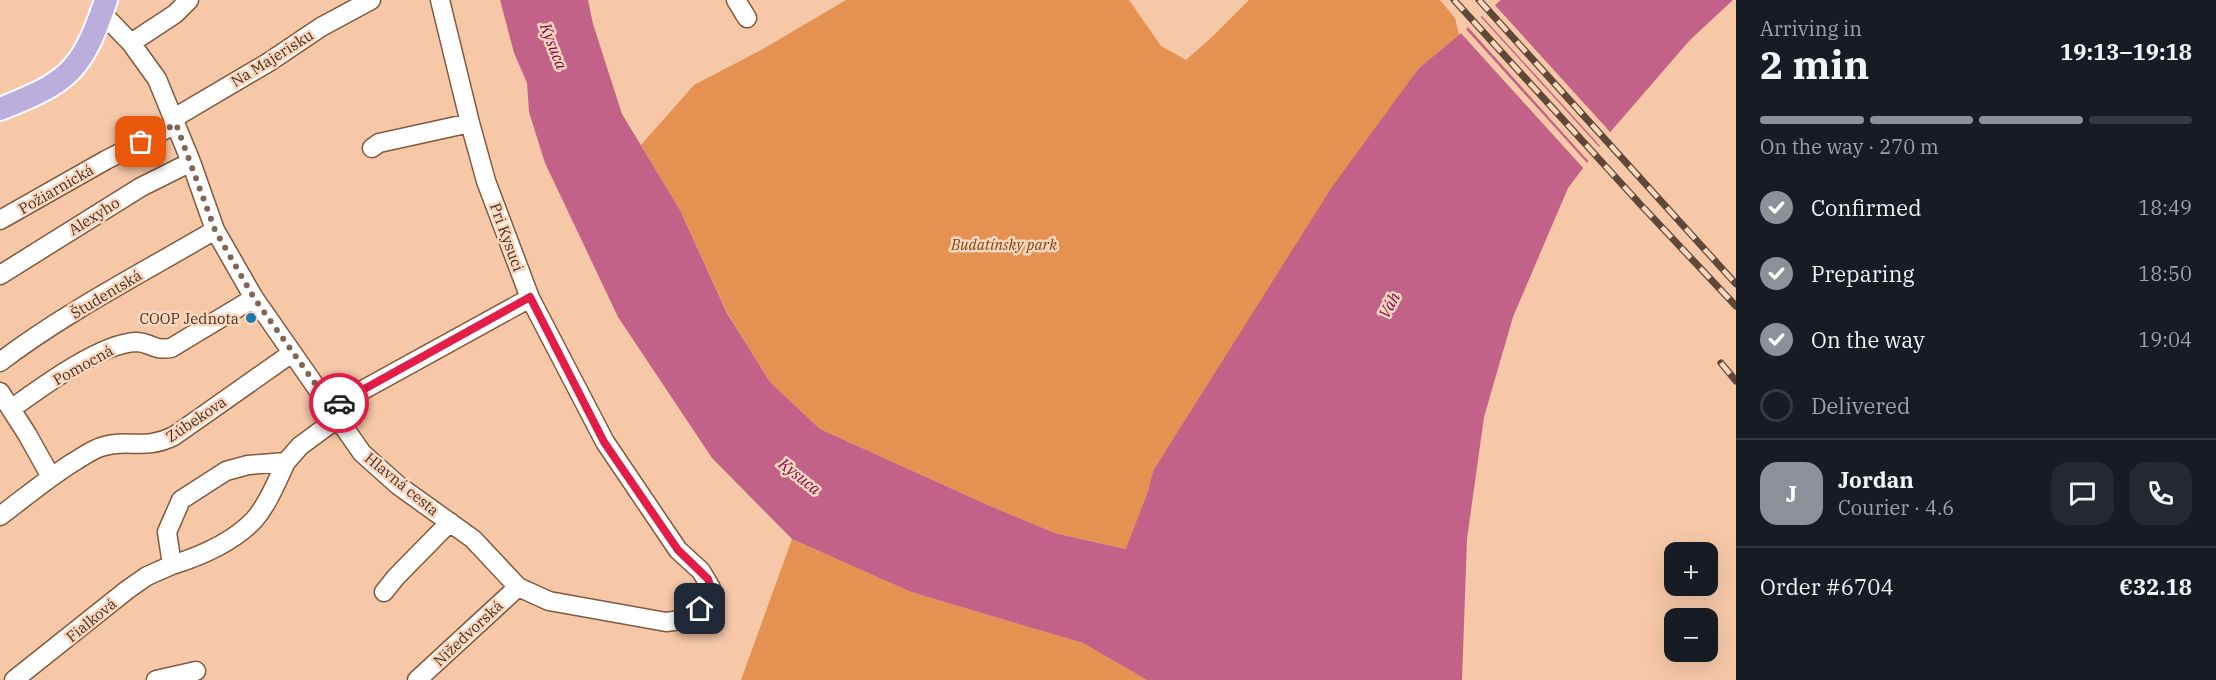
<!DOCTYPE html>
<meta charset="utf-8">
<style>
body{margin:0;font-family:"IBM Plex Serif",serif;background:#242831;color:#f1f3f6;height:100vh;display:flex;flex-direction:column;font-size:22px;white-space:nowrap}
*{box-sizing:border-box;margin:0}
p{font-size:20px;color:#9ea1a6}
.icon{flex:none;width:33px;height:33px;fill:none;stroke:currentColor;stroke-width:2;stroke-linecap:round;stroke-linejoin:round}
.map{position:relative;flex:1;overflow:hidden}
.panel{display:flex;flex-direction:column;background:#171b24;width:480px}
.panel>*{flex:none}
.buttons{position:absolute;left:1664px;top:542px;display:grid;gap:12px}
.buttons a{display:grid;place-items:center;width:54px;height:54px;border-radius:12px;background:#171b24;box-shadow:0 6px 24px #0002;font-size:30px}
.pin{position:absolute;display:grid;place-items:center;width:51px;height:51px;color:#fff;margin:-26px;border-radius:12px;box-shadow:0 3px 9px #0006}
.courier{position:absolute;display:grid;place-items:center;width:60px;height:60px;margin:-30px;border:4px solid #e11d48;border-radius:50%;background:#fff;color:#222;box-shadow:0 2px 8px #0007}
.summary em{font-style:normal;font-weight:700}
.summary div{display:flex;flex-direction:column-reverse}
.summary{display:flex;align-items:center;justify-content:space-between;height:102px;padding:0 24px}
h1{font-size:39px;font-weight:700;line-height:45px}
.bar{display:grid;grid-template-columns:repeat(4,1fr);gap:9px 6px;align-content:center;height:72px;padding:0 24px}
.bar i{height:8px;border-radius:4px;background:#363941}
.bar .active{background:#8c9099}
.bar p{grid-column:span 4}
.line{display:flex;align-items:center;gap:15px;padding:0 24px;border-top:2px solid #363941}
.line div{flex:1}
.round{display:grid;place-items:center;flex:none;width:63px;height:63px;border-radius:18px;background:#242831}
ol{padding:0 24px;list-style:none}
li{display:flex;align-items:center;gap:18px;height:66px}
li p{margin-inline-start:auto}
li .icon{padding:6px;border-radius:50%;background:#8c9099;color:#fff;stroke-width:4}
li:last-child{color:#9ea1a6}
li i{width:33px;height:33px;border:3px solid #363941;border-radius:50%}
main{display:flex;flex:1;min-height:0}
.map>svg:first-child{display:block}
.green{fill:#e49151}
.water{fill:#c26288}
.pier{fill:#f6c8a8}
.lines{fill:none;stroke-linecap:round;stroke-linejoin:round}
.minor-casing{stroke:#81593c;stroke-width:21}
.major-casing{stroke:#fff;stroke-width:26}
.minor{stroke:#fff;stroke-width:18}
.major{stroke:#bbaedc;stroke-width:22}
.rail-casing{stroke:#5f4839;stroke-width:7}
.rail{stroke:#fcd7be;stroke-width:4.5;stroke-dasharray:14;stroke-linecap:butt}
.done{stroke:#826653;stroke-width:6;stroke-dasharray:0 10.8}
.route{stroke:#e11d48;stroke-width:8}
.poi-dot{fill:#1d79a7;stroke:#fcd7be;stroke-width:2}
.labels{text-anchor:middle;dominant-baseline:central;stroke-width:5;stroke-linejoin:round;paint-order:stroke}
.street-label{font-size:15px;fill:#443225;stroke:#fcd7be}
.park-label{font-size:15px;font-style:italic;fill:#7c4415;stroke:#fcd7be}
.poi-label{font-size:15px;fill:#443225;stroke:#fcd7be;text-anchor:end}
.water-label{font-size:16px;font-style:italic;fill:#810148;stroke:#fcd7be}
</style>
<main>
<div class="map">
<svg width="1736" height="680" viewBox="0 0 1736 680">
<rect width="100%" height="100%" fill="#f6c8a8"/>
<path class="green" d="M846 0H1129L1161 46 1186 60 1213 36 1249 0H1440L1455 18 1459 35 1419 68 1153 471 1148 491 1127 549 1055 533 990 506 820 429 770 382 727 312 680 210 641 145 694 85 763 49Z
M792 539 911 592 1083 643 1147 680H741Z"/>
<path class="water" d="M500 0H588L593 24 622 114 680 210 727 313 770 382 820 429 990 506 1055 533 1126 549 1148 491 1153 471 1332 187 1419 68 1501 0H1733L1690 40 1612 130 1568 188 1513 317 1484 417 1467 539 1462 680H1147L1083 643 911 592 792 539 712 458 618 317 545 163 529 112 527 83 514 53Z"/>
<path class="pier" d="M1493 3 1612 134 1602 148 1480 14Z
M1479 15 1601 149 1590 163 1466 25Z
M1464 27 1589 165 1585 170 1459 31Z"/>
<g class="lines">
<g class="minor-casing">
<path id="minor" d="M736 0 747 18
M102 13 131 43 157 79 191 162 215 230 254 298 362 453 399 486 473 539 518 587 549 601 666 622 681 620 700 609 706 602 711 588 701 571 678 550 605 442 530 298 486 181 470 123 440 0
M131 43 175 14 189 0
M174 118 269 62 321 27 371 0
M372 148 379 143 470 123
M0 220 106 160 176 124
M0 275 141 187 191 162
M0 362C64 313 144 272 215 230
M0 392 27 434 51 477
M332 407 530 298
M11 409C40 388 101 343 136 342 150 342 153 351 171 348L254 298
M0 516C24 498 47 479 72 463 81 458 91 450 101 447 128 438 144 451 174 436L292 353
M172 565C201 556 232 543 254 520 268 504 277 481 286 462
M384 592 396 577 450 522
M14 680 127 590 147 576 172 565 167 532 181 500 226 471 248 465 286 462 300 446 338 418
M156 680 196 671
M417 680 518 587"/>
</g>
<g class="major-casing">
<path id="major" d="M0 109C69 82 82 71 106 0"/>
</g>
<use href="#minor" class="minor"/>
<use href="#major" class="major"/>
<g class="rail-casing">
<path id="rail" d="M1454 0 1640 204 1736 306
M1479 0 1736 284
M1721 363 1736 381"/>
</g>
<use href="#rail" class="rail"/>
</g>
<g class="lines">
<path class="done" d="M141 142 176 124 215 230 254 298 332 407 339 403"/>
<path class="route" d="M339 403 530 297 604 442 678 550 708 579 711 588 706 602 700 609"/>
</g>
<circle class="poi-dot" cx="251" cy="318" r="6"/>
<g class="labels">
<g class="street-label">
<text transform="translate(272 58) rotate(-32)">Na Majerisku</text>
<text transform="translate(56 189) rotate(-30)">Požiarnická</text>
<text transform="translate(94 216) rotate(-32)">Alexyho</text>
<text transform="translate(507 237) rotate(70)">Pri Kysuci</text>
<text transform="translate(106 294) rotate(-31)">Študentská</text>
<text transform="translate(83 365) rotate(-29)">Pomocná</text>
<text transform="translate(196 419) rotate(-34)">Zúbekova</text>
<text transform="translate(402 484) rotate(39)">Hlavná cesta</text>
<text transform="translate(91 620) rotate(-39)">Fialková</text>
<text transform="translate(468 633) rotate(-43)">Nižedvorská</text>
</g>
<g class="park-label">
<text x="1004" y="244">Budatínsky park</text>
</g>
<g class="poi-label">
<text x="239" y="318">COOP Jednota</text>
</g>
<g class="water-label">
<text transform="translate(554 46) rotate(69)">Kysuca</text>
<text transform="translate(1389 305) rotate(-62)">Váh</text>
<text transform="translate(800 476) rotate(38)">Kysuca</text>
</g>
</g>
</svg>
<div class="buttons">
<a>+</a>
<a>−</a>
</div>
<div class="pin" style="left:141px;top:142px;background:#ea580c"><svg class="icon" aria-label="bag" viewBox="0 0 24 24"><path d="M5 8h14l-1 12H6zM9 8a3 3 0 0 1 6 0"/></svg></div>
<div class="pin" style="left:700px;top:609px;background:#1f2937"><svg class="icon" aria-label="home" viewBox="0 0 24 24"><path d="M3 11l9-7 9 7M6 9v11h12V9"/></svg></div>
<div class="courier" style="left:339px;top:403px"><svg class="icon" aria-label="car" viewBox="0 0 24 24"><path d="M5 17H2v-5l4-1 3-4h7l3 4 3 1v5h-3M9 17h6M6 11h13"/><circle cx="7" cy="17" r="2"/><circle cx="17" cy="17" r="2"/></svg></div>
</div>
<section class="panel">
<div class="summary"><div><h1>2 min</h1><p>Arriving in</p></div><em>19:13–19:18</em></div>
<div class="bar"><i class="active"></i><i class="active"></i><i class="active"></i><i></i><p>On the way · 270 m</p></div>
<ol>
<li><svg class="icon" aria-label="check" viewBox="0 0 24 24"><path d="M5 12l5 5 9-10"/></svg>Confirmed<p>18:49</p></li>
<li><svg class="icon" aria-label="check" viewBox="0 0 24 24"><path d="M5 12l5 5 9-10"/></svg>Preparing<p>18:50</p></li>
<li><svg class="icon" aria-label="check" viewBox="0 0 24 24"><path d="M5 12l5 5 9-10"/></svg>On the way<p>19:04</p></li>
<li><i></i>Delivered</li>
</ol>
<div class="line" style="height:108px"><b class="round" style="background:#8c9099;color:#fff">J</b><div><b>Jordan</b><p>Courier · 4.6</p></div><a class="round"><svg class="icon" aria-label="chat" viewBox="0 0 24 24"><path d="M4 5h16v11H9l-5 4z"/></svg></a><a class="round"><svg class="icon" aria-label="phone" viewBox="0 0 24 24"><path d="M5 4h4l2 5-3 2q2 4 5 5l2-3 5 2v4C11 20 4 13 5 4z"/></svg></a></div>
<div class="line" style="height:78px"><div>Order #6704</div><b>€32.18</b></div>
</section>
</main>
